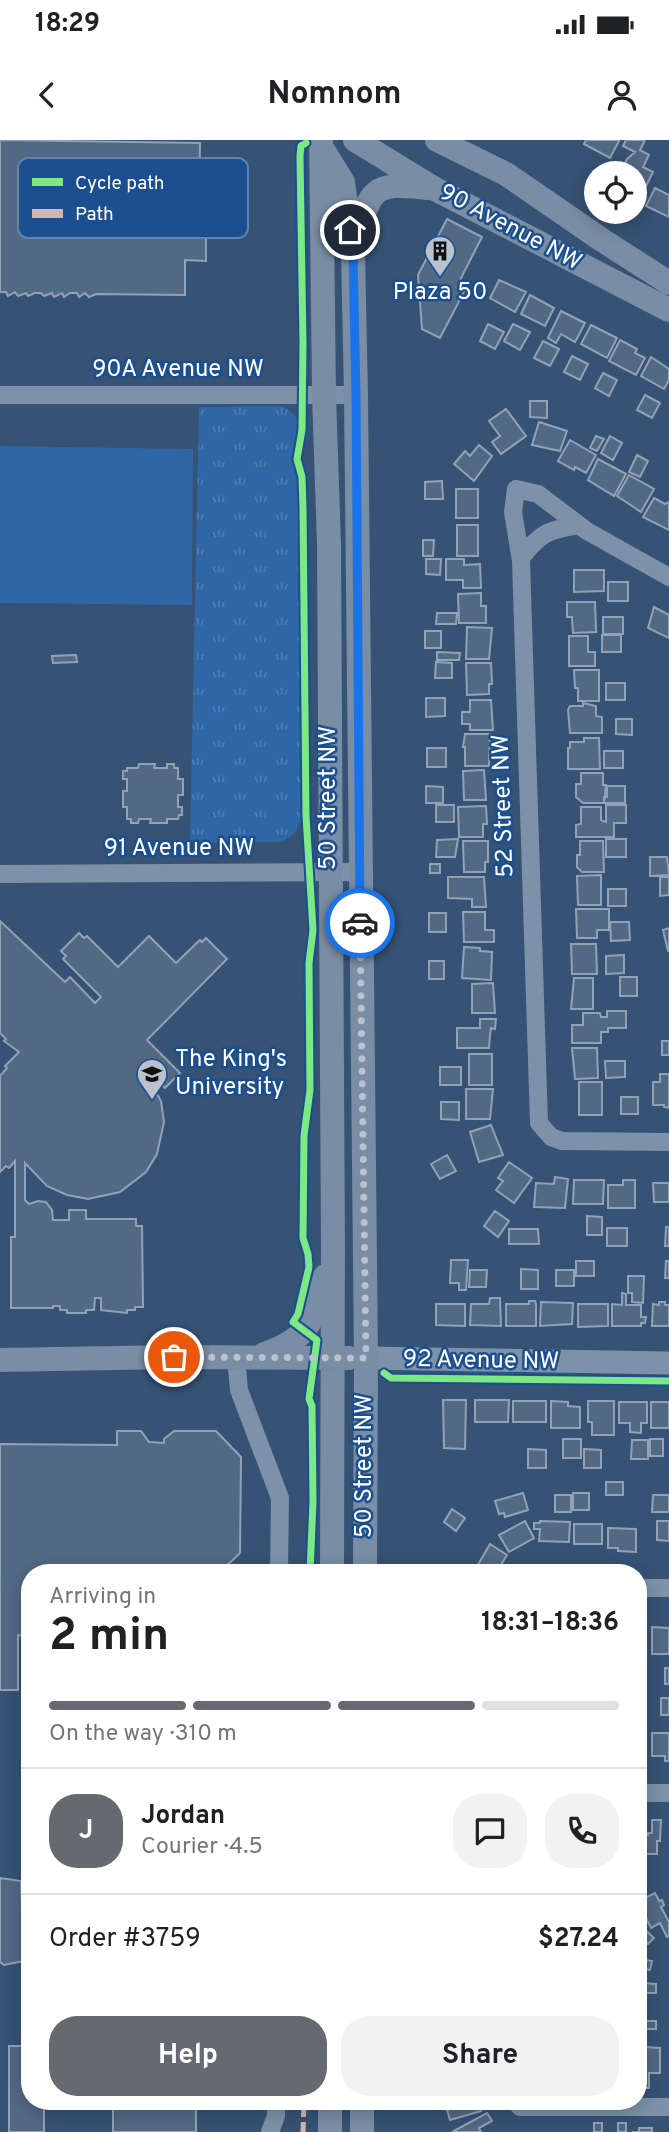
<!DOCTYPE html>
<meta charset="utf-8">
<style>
body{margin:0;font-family:Overpass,sans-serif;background:#f2f2f2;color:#202124;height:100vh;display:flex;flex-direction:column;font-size:26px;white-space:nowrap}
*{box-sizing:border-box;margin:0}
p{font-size:23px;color:#757577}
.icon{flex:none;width:38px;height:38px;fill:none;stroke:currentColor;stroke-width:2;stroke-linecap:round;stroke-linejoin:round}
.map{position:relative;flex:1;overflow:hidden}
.side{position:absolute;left:21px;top:1424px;width:626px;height:546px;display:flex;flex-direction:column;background:#fff;border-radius:28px;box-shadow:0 4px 18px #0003}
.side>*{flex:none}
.tools{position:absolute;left:584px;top:21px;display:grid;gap:14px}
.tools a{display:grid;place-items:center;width:63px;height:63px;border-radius:50%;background:#fff;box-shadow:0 4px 18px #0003;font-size:35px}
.pin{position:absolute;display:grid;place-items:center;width:60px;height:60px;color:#fff;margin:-30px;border:4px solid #fff;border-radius:50%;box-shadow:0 2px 7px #0007}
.courier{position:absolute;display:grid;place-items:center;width:70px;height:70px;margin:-35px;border:5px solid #1a73e8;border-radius:50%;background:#fff;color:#222;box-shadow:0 2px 9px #0007}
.summary em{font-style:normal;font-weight:700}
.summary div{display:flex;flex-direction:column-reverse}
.summary{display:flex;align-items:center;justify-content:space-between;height:119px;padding:0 28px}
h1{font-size:46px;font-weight:700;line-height:52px}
.bar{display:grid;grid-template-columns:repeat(4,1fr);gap:10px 7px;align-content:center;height:84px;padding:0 28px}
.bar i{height:9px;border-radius:5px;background:#e0e0e0}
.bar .selected{background:#656970}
.bar p{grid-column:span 4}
.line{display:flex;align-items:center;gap:18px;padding:0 28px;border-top:2px solid #e0e0e0}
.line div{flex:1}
.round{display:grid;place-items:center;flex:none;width:74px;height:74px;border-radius:28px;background:#f2f2f2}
.cta{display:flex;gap:14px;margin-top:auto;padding:14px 28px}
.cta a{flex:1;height:80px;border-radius:28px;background:#656970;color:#fff;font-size:28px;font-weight:700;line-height:80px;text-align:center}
.cta a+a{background:#f2f2f2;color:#202124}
.status{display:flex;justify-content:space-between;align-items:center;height:49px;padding:0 35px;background:#fff;direction:ltr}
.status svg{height:19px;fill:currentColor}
header{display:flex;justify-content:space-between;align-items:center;height:91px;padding:0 28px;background:#fff;font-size:32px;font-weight:700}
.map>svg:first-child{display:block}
.grass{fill:url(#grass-tufts)}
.garden{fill:#2f66a5}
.building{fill:#526984;stroke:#92a2b6;stroke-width:2}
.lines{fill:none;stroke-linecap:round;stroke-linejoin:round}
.minor{stroke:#7d92a8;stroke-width:18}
.tertiary{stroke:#7d92a8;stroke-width:23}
.secondary{stroke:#798da4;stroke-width:24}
.quiet{stroke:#d1b7ad;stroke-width:5;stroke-dasharray:10 5;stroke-linecap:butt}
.cycleway-casing{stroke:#1b4f8f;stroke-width:11}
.cycleway{stroke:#7ce984;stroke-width:7}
.done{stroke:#b9c2ce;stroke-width:7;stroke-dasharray:0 12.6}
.route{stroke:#1a73e8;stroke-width:9}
.labels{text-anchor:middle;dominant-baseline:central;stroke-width:5;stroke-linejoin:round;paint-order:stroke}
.street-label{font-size:24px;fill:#fff;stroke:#1b4f8f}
.poi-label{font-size:24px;fill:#fff;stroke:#1b4f8f}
.key{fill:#1b4f8f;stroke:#5f84b1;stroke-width:2}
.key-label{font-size:19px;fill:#fff}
</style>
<div class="status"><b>18:29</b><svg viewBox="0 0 49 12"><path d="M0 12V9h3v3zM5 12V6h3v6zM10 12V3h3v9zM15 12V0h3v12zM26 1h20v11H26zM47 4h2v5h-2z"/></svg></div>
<header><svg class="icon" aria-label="back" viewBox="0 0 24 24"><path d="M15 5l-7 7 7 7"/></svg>Nomnom<svg class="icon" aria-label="person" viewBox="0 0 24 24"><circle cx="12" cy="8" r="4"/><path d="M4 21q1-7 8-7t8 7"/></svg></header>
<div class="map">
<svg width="669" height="1992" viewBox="0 0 669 1992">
<defs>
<pattern id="grass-tufts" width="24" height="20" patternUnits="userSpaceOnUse" patternTransform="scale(1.75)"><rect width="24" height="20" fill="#2f66a5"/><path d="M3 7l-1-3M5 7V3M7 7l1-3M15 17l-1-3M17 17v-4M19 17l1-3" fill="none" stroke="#4e7db2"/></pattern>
</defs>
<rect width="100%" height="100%" fill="#365274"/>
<path class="grass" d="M282 266C292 271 297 275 300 287L303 671C300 687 296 695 281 702H190L199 267Z"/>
<path class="garden" d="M0 306 193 309 192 465 0 463Z"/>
<path class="building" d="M0 0 200 3 199 57H207L206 91 210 93 206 96V121L185 120V155L96 154 89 157 85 153 79 157 77 153H70L64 157 62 153 54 157 52 153 44 156 41 153H35L28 156 26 153 18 156 15 152 8 156 6 152H0Z
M586 0H617L619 1 610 18 584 4Z
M626 0H645L640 10 649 15 643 27 653 32 644 50 635 45V33H620L627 19 635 12 623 6Z
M655 48 669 55V77L646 66Z
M447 79 482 97 459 142 467 146 440 198 422 189 418 135Z
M499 140 526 152 515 172 490 158Z
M530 155 554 168 545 186 521 174Z
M561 171 585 183 575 202 561 194 556 203 548 198Z
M488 184 504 192 495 209 480 201Z
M513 184 530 192 520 210 504 201Z
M591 185 617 198 607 218 581 204Z
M620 200 637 209 635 213 645 218 636 235 609 221Z
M543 201 559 209 550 226 534 218Z
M572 216 588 224 580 240 564 232Z
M651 217 669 229V240L664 249 641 236Z
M603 233 617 240 609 256 595 248Z
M645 255 660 263 652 278 637 270Z
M530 261H547V278L530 277Z
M506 269 526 296 501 314 492 302 500 296 489 281Z
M539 282 567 291 560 311 532 305Z
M596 296 604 299 597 311 590 308Z
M610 296 622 303 613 320 601 313Z
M570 300 596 315 586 333 575 327 574 330 558 321Z
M479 305 492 316 474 341 454 324 465 311 470 316Z
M637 315 648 321 640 337 629 332Z
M598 319 626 334 614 356 588 340Z
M629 335 654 349 641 372 617 356Z
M442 341 443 359H425V342Z
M456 349H478V378H456Z
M654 358 665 364 669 362V390L643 377Z
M457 385H478V416H457Z
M423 400H434L433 416H423Z
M426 419H441L440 435 426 434Z
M446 419H464V425L480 424 481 448H463V440H446Z
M574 430H604V451L574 452Z
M608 442H628V461H608Z
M481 453V466H486V483H459L458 454Z
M567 462H595L596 492 573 493 572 477H567Z
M654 467 669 475V498L648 488Z
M437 473H457L456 484H436Z
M603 477H623V494H603Z
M467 487 492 488 489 519H466Z
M425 491H441V508H425Z
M602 495H621V512H602Z
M569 496H588V512H595V526H569Z
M437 512 460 513 459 520H437Z
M76 515 77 522 53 523 52 516Z
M436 522 452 523V538H435Z
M466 523H491L492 544H489V554L467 555Z
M574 530H599V561H578V548H575Z
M606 543H625V560H606Z
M426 558H445V576L426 577Z
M470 560H491L493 590H470V584H462V572H470Z
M583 563 596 566V576L602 577V593H570L568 570 570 566H583Z
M616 579H632V595L616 594Z
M465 594H490L489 626H465V607H463Z
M584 598H599L600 629H568V608H570V602H584Z
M427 608H446V627H427Z
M604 611H623V628H604Z
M139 624H155L154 628H167V624H174V628H178V639H183V655H178V667H182V675H179L178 679H167V683H150L151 679H139L138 683H131V679H127V667H123V651H127V639H123V631H127V628H138Z
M484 630 486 660H464L463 631Z
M581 633H603V645H606L604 663H583L576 657V644H581Z
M426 646 443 647V663H426Z
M607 646H625V663H604V657H607Z
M436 665H454V682H436Z
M606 665H626V683H614V697H576V685L581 684V667H601V680L606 682Z
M486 666 487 684H483V697H459L458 667Z
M458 699 455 717H436L437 700Z
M606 699H626V717H606Z
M463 701H488V722H485V732H464Z
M580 701H603L604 732H582L577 727V715H580Z
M650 717H667L669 735 650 736Z
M430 724H440V733H430Z
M601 735V765H578L577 736Z
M448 737H484L486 767H472V759L448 758Z
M660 737H669V755L660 756Z
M608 749H626V766H608Z
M576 769H609V790H597V798H577Z
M463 772H485V790H494V802H464Z
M429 773H446V792H429Z
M0 781 65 842 70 837 95 863 101 857 63 819 66 816 61 811 79 793 84 798 87 796 118 827 149 796 176 823 200 800 202 802 206 798 227 819 147 900 180 933 165 948 147 930 145 933 161 961 164 982 157 1014 146 1032 120 1052 88 1059 67 1055 47 1046 25 1023V1060L29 1064 38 1061 46 1062 52 1070 53 1080H69V1070H86V1079H136V1086H142L143 1167H135V1170H127V1173L101 1170V1158H95L94 1170H86V1173H67V1170H60V1166H53V1168H11V1097H15V1021L9 1028 6 1026 0 1032V936L7 928 5 926 19 912 4 901 6 899 0 893Z
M610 782H629L630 800 611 801Z
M669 788V811H668L663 790Z
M571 804H596L597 834H572Z
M464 807 480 808V811L492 812 491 840 462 838Z
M624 815V833L606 834V816Z
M429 821H444V839H429Z
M620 837H637V856H620Z
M574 838H593V869H571Z
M493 843 495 873H472V844Z
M607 871H626V888H608V892H601V903H572V885H583V873H600L601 877H607Z
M480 879H496L495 889 491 888 490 895 489 908H457V888H480Z
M662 901H669V915H662Z
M572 908H597L598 938 575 939Z
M469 914H492V945H469Z
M605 921H625V937L606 938Z
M440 927H461V945H440Z
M660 934H669V968L664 967V965H653V942H660Z
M579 942H602V975H579Z
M466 949H493L490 979H466Z
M621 957H638V974H621Z
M441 962H459V980L441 979Z
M491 985 503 1015 479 1022 470 992Z
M447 1015 456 1031 440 1039 431 1024Z
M509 1022 532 1038 514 1063 496 1050 503 1041 498 1038Z
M555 1037 568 1039 565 1068 534 1067 536 1043 554 1044Z
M574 1040H604L603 1064H573Z
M623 1040H635V1068H608V1045H623Z
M653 1043H669V1062H654Z
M495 1071 509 1081 498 1097 484 1086Z
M587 1076 602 1077V1095H587Z
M666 1087H669V1106H665Z
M607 1088H627V1106H607Z
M509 1089H538L539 1104H509Z
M451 1120H468L466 1150H459V1143H450Z
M576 1121H594V1136H576Z
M666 1121H669V1138H665Z
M521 1129 538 1130V1149H521Z
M470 1130H487L486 1147H469Z
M556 1130H574V1146H556Z
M628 1136H644L643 1163 632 1162V1153H628Z
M622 1153 626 1154V1165H641V1177H646L645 1183H641V1186H612V1164L622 1165Z
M490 1158H500L501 1186 470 1185 471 1164H489Z
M529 1161H535L536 1164V1186H506V1164H529Z
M541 1162 573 1163 572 1184 540 1186Z
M659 1162H665V1165H669V1186H652L653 1164 659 1165Z
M436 1164H465V1186L436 1185Z
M578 1164H608V1186L578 1187Z
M443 1260H466L465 1309 444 1308Z
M475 1260H509L508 1282H475Z
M513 1261H546V1282H513Z
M551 1261 568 1262V1266L580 1267V1288H551Z
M588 1261H614V1295H592V1282H588Z
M619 1262H647V1283H641V1293L630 1292V1283H619Z
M651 1262H669V1288H651Z
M117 1291H141L149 1302 164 1303V1299L174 1291H216L241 1317 240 1413 219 1433H30V1496L18 1495V1550H0V1304L117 1305Z
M563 1299H581V1318H563Z
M650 1299H663V1316H650Z
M632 1300H648V1319H631Z
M528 1309 546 1310V1328H528Z
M584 1309 601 1310V1328H584Z
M606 1342H623V1355H606Z
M523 1353 528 1370 505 1377 504 1373 499 1374 495 1361Z
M573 1353H589V1370H573Z
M555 1355H571V1372H555Z
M653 1355H669V1372H652Z
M452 1369 465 1378 456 1391 444 1382Z
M525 1381 534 1398 509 1412 499 1395Z
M540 1381 570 1382 569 1402 539 1401 540 1389H534V1383H540Z
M657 1381H669V1401L657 1400Z
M574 1384H602V1404H574Z
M608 1388 636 1389V1412L618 1411V1408H608Z
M490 1404 507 1415 496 1433H480L475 1430Z
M652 1487 669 1488V1514H652Z
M665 1528H669V1544H665Z
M661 1558H669V1575H661Z
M652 1593H669V1621H665V1616H652Z
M652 1680H661L660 1701H657V1714H640L639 1699 640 1695H648V1693H652Z
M0 1738 21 1741 24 1821 4 1825 0 1822Z
M655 1753 659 1761 662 1760 664 1765 661 1767 669 1782V1796L667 1797 660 1783 651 1788 639 1764V1761Z
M639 1784 654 1798 648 1804 639 1796Z
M639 1808 642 1809 639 1819 652 1821 650 1830 639 1828Z
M639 1834H641V1843L656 1844V1853H639Z
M639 1871H644V1881H656V1889H639Z
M9 1906H30V1962H44V1992H9Z
M644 1907 660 1908V1933H649V1948H640Z
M113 1962H196V1992H113Z
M475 1962 476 1966 479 1965 481 1971 450 1980 445 1963Z
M487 1973 492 1981 479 1988 481 1992H452Z
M594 1983H602V1992H594Z
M618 1983H626V1992H618Z
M639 1988H652V1992H632H639Z"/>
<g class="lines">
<path class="minor" d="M0 255H356
M521 418C540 393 548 390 579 385
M669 437 587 391 538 354 516 349 513 372 521 421 539 983 551 997 562 1001 669 1002
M0 734 359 732
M236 1218 239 1250 280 1358 279 1433
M639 1448H669
M639 1653H669
M516 1962 520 1967H669
M270 1992 276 1976V1962"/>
<path class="tertiary" d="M366 1218 669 1223"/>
<path class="secondary" d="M321 0 324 255 329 404 333 1108 332 1433
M355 0 435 49 669 170
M437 0 506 34 602 100 669 143
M322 8 343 42 353 114 356 255 366 1218 365 1433
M356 102C370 50 371 41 427 48
M264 1214C311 1198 313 1180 325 1136
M0 1220 174 1217 349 1218
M330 1992V1962
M362 1992V1962"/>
<path class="quiet" d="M303 1992 304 1962"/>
<g class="cycleway-casing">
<path id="cycleway" d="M306 3 301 6 300 16 303 203 302 290 297 319 302 337 303 368 306 676 313 790 309 823 310 950 304 996 303 1098 308 1114 309 1127 298 1174 293 1182 317 1200 309 1259 312 1266 313 1362 310 1433
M384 1233 391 1238 669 1241"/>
</g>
<use href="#cycleway" class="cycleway"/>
</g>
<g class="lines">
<path class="done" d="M174 1217 366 1218 360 783"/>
<path class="route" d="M350 90 353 114 356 255 360 783"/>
</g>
<defs>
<g id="building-pin" transform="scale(1.575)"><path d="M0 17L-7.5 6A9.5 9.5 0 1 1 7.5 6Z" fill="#b9c2ce" stroke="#1b4f8f"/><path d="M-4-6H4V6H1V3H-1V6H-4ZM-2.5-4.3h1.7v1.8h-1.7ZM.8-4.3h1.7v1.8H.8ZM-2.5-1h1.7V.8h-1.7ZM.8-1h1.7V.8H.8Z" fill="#111"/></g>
<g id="university-pin" transform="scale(1.575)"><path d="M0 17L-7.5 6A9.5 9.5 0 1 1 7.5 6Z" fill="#b9c2ce" stroke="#1b4f8f"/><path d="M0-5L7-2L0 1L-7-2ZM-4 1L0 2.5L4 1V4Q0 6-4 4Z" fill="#111"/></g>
</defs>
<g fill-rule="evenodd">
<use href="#building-pin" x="440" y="111"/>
<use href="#university-pin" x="152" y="934"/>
</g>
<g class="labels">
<g class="street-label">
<text transform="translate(510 88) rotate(28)">90 Avenue NW</text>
<text x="178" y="230">90A Avenue NW</text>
<text transform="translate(329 658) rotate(-90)">50 Street NW</text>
<text transform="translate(504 666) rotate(-92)">52 Street NW</text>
<text x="179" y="709">91 Avenue NW</text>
<text transform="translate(481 1221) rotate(1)">92 Avenue NW</text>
<text transform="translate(365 1326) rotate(-90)">50 Street NW</text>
</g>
<g class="poi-label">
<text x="440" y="153">Plaza 50</text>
<text x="175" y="920" text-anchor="start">The King's<tspan x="175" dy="28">University</tspan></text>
</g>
</g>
<rect x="18" y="18" width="230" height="80" rx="10" class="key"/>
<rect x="32" y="38" width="31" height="8" fill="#7ce984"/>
<rect x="32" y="69" width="31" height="9" fill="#d1b7ad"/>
<g class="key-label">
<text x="75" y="49">Cycle path</text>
<text x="75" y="80">Path</text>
</g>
</svg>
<div class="tools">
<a><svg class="icon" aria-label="locate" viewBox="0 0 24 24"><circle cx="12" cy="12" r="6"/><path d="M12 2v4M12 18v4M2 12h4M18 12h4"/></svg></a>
</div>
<div class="pin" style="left:174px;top:1217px;background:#ea580c"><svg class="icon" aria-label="bag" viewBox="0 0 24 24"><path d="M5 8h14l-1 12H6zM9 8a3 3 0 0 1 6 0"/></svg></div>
<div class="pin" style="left:350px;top:90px;background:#1f2937"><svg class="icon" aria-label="home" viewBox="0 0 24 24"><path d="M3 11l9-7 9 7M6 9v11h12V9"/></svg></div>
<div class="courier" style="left:360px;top:783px"><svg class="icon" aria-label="car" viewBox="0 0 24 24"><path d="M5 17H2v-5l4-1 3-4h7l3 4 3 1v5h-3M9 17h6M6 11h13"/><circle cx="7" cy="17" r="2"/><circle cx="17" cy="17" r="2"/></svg></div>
<section class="side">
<div class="summary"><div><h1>2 min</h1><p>Arriving in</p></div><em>18:31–18:36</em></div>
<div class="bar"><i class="selected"></i><i class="selected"></i><i class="selected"></i><i></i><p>On the way · 310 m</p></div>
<div class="line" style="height:126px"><b class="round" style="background:#656970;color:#fff">J</b><div><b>Jordan</b><p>Courier · 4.5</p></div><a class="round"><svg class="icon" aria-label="chat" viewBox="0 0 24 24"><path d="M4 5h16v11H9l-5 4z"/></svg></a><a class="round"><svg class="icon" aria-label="phone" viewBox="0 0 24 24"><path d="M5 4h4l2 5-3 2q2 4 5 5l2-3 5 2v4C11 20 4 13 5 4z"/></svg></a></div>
<div class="line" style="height:91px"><div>Order #3759</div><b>$27.24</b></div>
<div class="cta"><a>Help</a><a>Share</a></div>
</section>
</div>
